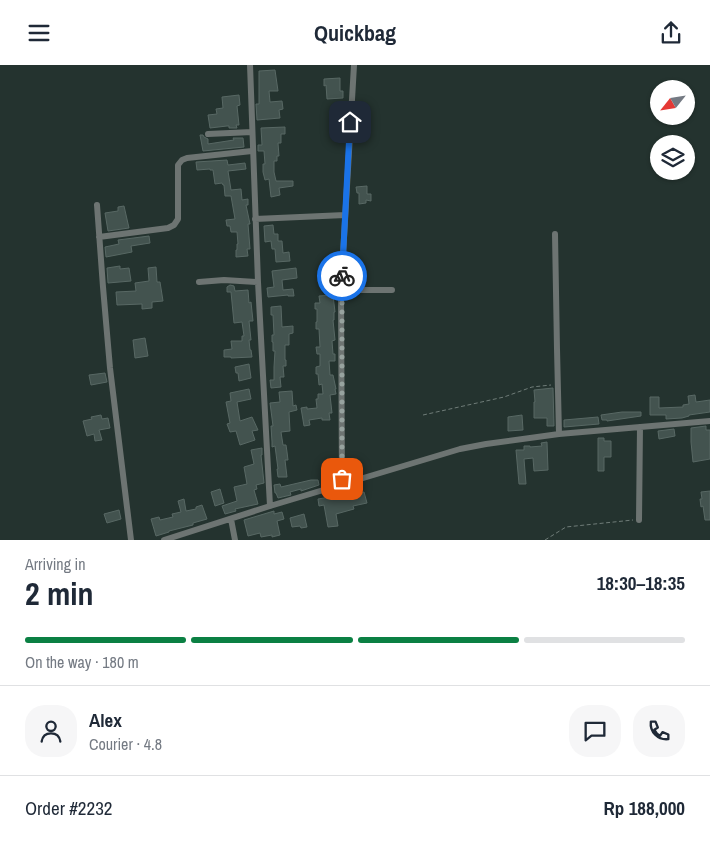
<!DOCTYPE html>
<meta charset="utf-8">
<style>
body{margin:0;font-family:"Archivo Narrow",sans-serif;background:#f6f6f7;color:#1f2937;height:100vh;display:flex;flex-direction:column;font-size:19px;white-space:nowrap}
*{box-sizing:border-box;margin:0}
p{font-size:16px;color:#747a83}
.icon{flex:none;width:28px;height:28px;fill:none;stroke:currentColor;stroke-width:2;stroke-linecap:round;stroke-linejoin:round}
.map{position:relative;height:475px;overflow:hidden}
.sheet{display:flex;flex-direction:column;background:#fff;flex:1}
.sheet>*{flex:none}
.needle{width:32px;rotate:240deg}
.fabs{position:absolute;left:650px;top:15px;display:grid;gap:10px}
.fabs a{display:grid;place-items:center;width:45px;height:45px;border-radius:50%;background:#fff;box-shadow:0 1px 4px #0004;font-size:25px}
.pin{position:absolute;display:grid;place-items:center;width:42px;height:42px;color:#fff;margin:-21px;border-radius:10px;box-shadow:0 2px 8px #0006}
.courier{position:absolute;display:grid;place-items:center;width:50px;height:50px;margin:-25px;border:4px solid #1a73e8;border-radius:50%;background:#fff;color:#222;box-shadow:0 1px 6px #0007}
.overview em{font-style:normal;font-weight:700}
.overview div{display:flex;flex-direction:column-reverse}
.overview{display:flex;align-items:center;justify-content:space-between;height:85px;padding:0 25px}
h1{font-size:32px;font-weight:700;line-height:38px}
.bar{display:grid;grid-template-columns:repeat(4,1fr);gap:8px 5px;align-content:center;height:60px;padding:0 25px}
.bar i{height:6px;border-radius:4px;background:#e0e1e3}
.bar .active{background:#0b8043}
.bar p{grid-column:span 4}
.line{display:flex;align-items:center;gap:12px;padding:0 25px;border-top:1px solid #e0e1e3}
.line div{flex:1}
.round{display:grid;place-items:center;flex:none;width:52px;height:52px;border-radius:20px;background:#f6f6f7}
header{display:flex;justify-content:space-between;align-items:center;height:65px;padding:0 25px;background:#fff;font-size:22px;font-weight:700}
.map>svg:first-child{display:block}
.building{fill:#43534f;stroke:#586864}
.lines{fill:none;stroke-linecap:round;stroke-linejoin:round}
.path{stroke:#6f7c78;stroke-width:1;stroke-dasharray:4 2.5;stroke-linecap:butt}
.street{stroke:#6d7472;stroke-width:6}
.done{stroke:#97a39f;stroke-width:5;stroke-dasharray:0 9}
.route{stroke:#1a73e8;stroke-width:6}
</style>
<header><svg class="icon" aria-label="menu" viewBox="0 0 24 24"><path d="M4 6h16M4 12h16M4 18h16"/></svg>Quickbag<svg class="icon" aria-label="share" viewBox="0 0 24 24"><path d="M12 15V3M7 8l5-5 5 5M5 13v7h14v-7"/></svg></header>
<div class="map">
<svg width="710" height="475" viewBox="0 0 710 475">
<rect width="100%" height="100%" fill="#24332f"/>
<path class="building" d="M275 5 278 26H269L270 37 282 36 283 44 279 45 280 53 257 55 256 39H259V6Z
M340 13V26H343V33L327 34 326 20 324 21V14Z
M239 30 240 40 237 41 239 60H236L237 63H229V61H227L210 63 208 50 217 49 216 44 223 43 222 32Z
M285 62V69H281V78H278L279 91H277V96H274V107L276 116H293V121L279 123 280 130 271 132 269 114 265 115 263 107V99H265L264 86H258V80H262L261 63Z
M200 70H203L204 72 208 74V79L234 75 233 73H243L244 82 203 86Z
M227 95 228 100 245 98 246 104 228 106 231 125 241 124 242 135 248 134V140H246L250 159H248L250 184H247L248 191 236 192V185H237V179H238L237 167H231L230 161H227L226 155 235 154 231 131H225L224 120H223L222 118 215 119 213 105H210V104L197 105 196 97Z
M367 121V129H371V136L366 135V138L359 139V128H357L356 122Z
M124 141 129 163 108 166 105 148 118 146V142Z
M273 160 274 169H278V176H282L283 188 289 187 290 196 276 197 275 184H272L271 176 265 177 264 161Z
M149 171 150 178 131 181 132 187 106 192 105 182 119 179 118 175Z
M120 201V204L129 203 131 216 108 218 107 203Z
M156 202 157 217H160L163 236 152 237V243L142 244V239L117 240 116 227 136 226 135 218 149 216 148 203Z
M296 203 297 213 282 215 283 225 293 224 294 231H288V230L268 232 267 223 274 222 272 206Z
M230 220 234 221 235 226 248 225 249 238 251 237 253 256H249L251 275H249L250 285H251L252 292 231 293V292H224V285L232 284 231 276H242V271H244L242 257 234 258 231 227H227V222Z
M333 230 335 247H334V255H333L335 275 332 276 333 289H335V296H329L330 310H333L336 324H335L336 329 330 330 332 348H329L330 355H322V353L309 355 310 360 304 361 301 343 307 342V344L317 343 316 334H318V329H323L322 319 319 320 318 309H316V302L320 301V289H317L316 282H320L319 264H316V257H317V244H315V238H320L319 231Z
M281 241 282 262 293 261V268L289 269V280H285V295H286V301H283L284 312H280L281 322 271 323 270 315H274V302L275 286H273V277H272V270H274L273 250H271V242Z
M145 273 148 291 135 293 133 275Z
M249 299 251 313 239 316 238 308H236L235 302Z
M105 308 107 317 91 320 89 310Z
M553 323 554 361H547V353H534V337H535L534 325Z
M249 324 251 334 237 337 240 356 252 352 258 365 252 366 255 375 240 380 236 366 230 367 227 359 230 358 226 337 231 336 230 328Z
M292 326 293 341 296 340 297 345 289 347 290 366 281 367 283 380H286L287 387 288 395H285L287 412H278L277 404H278L275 381 272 382V377L271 361H273L270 338 280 337 279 327Z
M695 330 696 337 710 335V347L689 350V351L682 353 666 354V350H650V332H659V343L683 342V340L689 339 688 331Z
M622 347H641V351L607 356V355H602L601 350Z
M101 350 102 354 108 353 110 363 99 365 102 375 95 376 94 369 87 371 83 356 92 354 91 352Z
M522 350 523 365 508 366V352Z
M598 352 599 359 564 362V355Z
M706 361V365H710V394L693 397 691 377V363Z
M674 364 675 371 659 374 658 366Z
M598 373H604V376H611V392H604V406H598Z
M547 377 548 405 534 406 533 393 524 394 526 419H519L516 385H524V381H530V382L542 381 541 378Z
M262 383V390H261L264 418 256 420 257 424 254 425 258 439 235 444 236 446 225 449 222 441 237 436 234 422 247 419 244 402 254 399 251 385Z
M311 415H318L319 420 301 426V424L290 427 291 430 278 433 276 428H275L274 420 280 419 281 422Z
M220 424 224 438 215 441 211 427Z
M348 426 349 431 359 429V428L364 427 367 438 353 441 354 444 336 449 338 461 328 462 324 440 319 441 318 434 342 430 341 427Z
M710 426V455H705L703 441 701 442 700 434H702L701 427Z
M184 434 186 446 196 444V442L202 440 207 454 193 458V460L169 466V467L156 471 151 454 159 452 160 455 173 452 172 449 181 447 178 436Z
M119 445 121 454 107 458 104 449Z
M274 446V449L282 447 284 454 277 456 280 470 272 472V470L261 472 260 468 248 471 244 455Z
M304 449 307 462 301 463 300 461 292 462 290 453Z"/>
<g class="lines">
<path class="path" d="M423 350 504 332 532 322 551 320
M545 475 566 462 633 455"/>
<path class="street" d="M250 0 258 217 270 441
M208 69 252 67
M97 140 103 222 110 303 131 475
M255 154 345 150
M555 169 557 284 559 369
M99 172 168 163 174 160 178 154V100L182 95 187 93 252 86
M199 217 224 215 258 217
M341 225H392
M342 420 341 225 354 0
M231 454 235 475
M639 455 640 362
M164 475 270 441 460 384 486 379 559 369 710 356"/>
</g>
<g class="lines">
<path class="done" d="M342 211V414"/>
<path class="route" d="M342 211 350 57"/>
</g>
</svg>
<div class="fabs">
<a><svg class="needle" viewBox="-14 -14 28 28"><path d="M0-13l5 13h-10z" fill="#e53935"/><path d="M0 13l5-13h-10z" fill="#747a83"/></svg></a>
<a><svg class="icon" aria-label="layers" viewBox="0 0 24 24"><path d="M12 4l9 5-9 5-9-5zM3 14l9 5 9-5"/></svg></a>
</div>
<div class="pin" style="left:342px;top:414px;background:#ea580c"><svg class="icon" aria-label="bag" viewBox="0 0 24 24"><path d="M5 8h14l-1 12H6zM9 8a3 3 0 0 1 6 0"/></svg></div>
<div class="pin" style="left:350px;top:57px;background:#1f2937"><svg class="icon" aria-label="home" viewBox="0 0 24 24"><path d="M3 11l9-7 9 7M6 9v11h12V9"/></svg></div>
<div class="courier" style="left:342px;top:211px"><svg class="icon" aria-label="bike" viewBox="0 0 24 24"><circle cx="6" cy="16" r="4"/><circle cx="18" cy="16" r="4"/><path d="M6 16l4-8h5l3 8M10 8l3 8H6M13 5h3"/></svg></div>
</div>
<section class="sheet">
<div class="overview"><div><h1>2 min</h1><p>Arriving in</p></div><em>18:30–18:35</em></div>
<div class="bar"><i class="active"></i><i class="active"></i><i class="active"></i><i></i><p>On the way · 180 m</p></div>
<div class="line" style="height:90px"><a class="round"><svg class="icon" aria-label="person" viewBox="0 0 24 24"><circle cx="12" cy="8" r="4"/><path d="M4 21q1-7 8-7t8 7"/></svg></a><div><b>Alex</b><p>Courier · 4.8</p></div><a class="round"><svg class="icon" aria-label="chat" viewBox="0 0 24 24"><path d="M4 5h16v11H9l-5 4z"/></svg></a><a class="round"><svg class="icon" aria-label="phone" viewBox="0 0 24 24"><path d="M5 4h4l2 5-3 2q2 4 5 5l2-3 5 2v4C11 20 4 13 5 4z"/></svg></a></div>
<div class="line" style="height:65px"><div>Order #2232</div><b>Rp 188,000</b></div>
</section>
